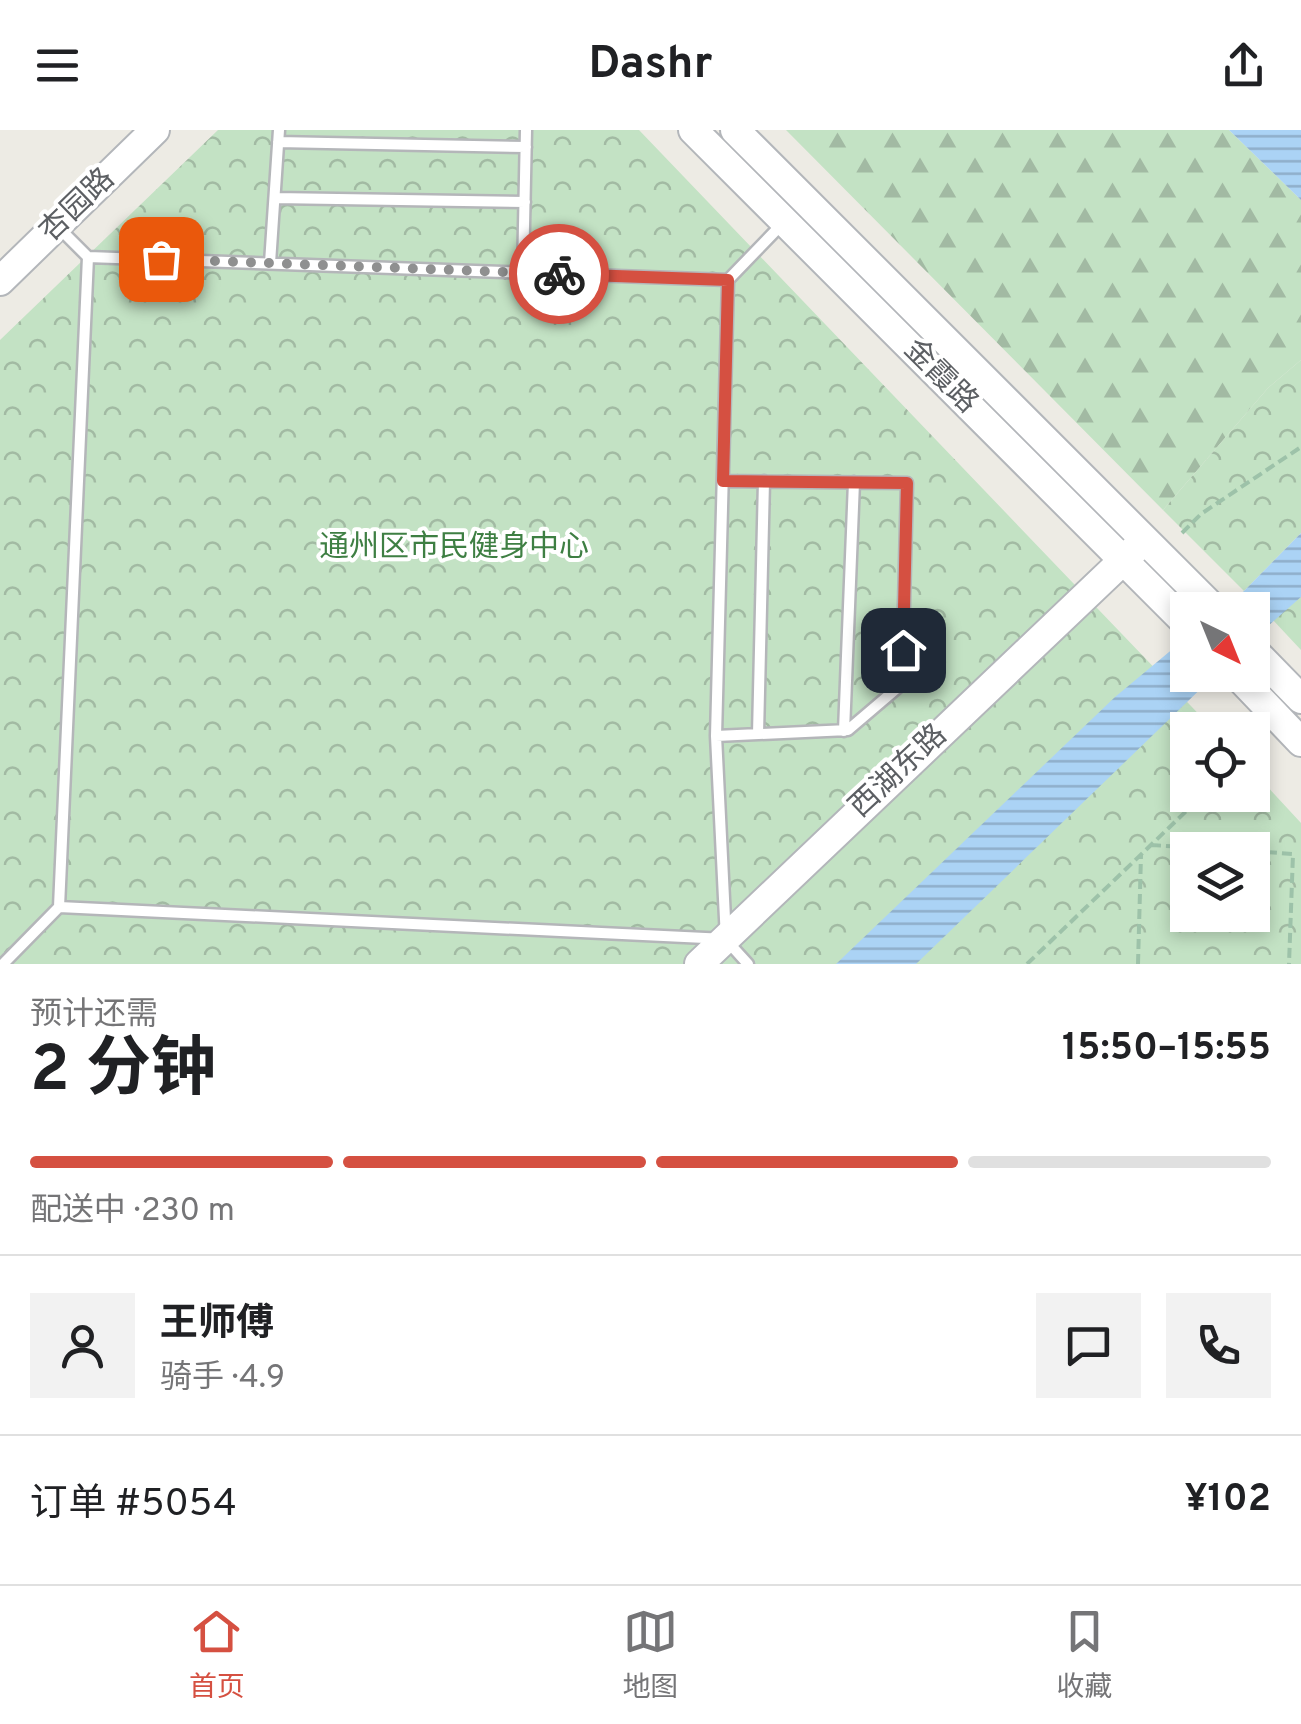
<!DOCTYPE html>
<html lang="zh">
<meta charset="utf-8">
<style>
body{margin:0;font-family:Overpass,"Noto Sans SC",sans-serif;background:#f2f2f2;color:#202124;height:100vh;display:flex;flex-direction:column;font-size:38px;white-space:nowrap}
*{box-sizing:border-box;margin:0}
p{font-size:32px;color:#757577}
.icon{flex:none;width:55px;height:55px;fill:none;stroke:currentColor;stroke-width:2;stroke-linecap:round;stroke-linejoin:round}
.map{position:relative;height:834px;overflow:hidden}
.sheet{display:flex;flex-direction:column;background:#fff;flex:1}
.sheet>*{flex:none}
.needle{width:65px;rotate:137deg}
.tools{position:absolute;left:1170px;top:462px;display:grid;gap:20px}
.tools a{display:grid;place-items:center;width:100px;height:100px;border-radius:0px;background:#fff;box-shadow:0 5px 15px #0003;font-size:50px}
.pin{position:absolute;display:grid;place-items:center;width:85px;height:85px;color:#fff;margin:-42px;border-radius:20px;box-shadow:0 5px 15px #0006}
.courier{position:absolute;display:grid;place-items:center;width:100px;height:100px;margin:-50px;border:8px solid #d55041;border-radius:50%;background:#fff;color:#222;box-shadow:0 2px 12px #0007}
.head em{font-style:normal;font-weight:700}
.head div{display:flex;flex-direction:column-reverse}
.head{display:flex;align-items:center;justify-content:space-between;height:170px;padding:0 30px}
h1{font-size:65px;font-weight:700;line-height:75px}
.bar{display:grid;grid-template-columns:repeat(4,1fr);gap:15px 10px;align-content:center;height:120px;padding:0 30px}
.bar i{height:12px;border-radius:8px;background:#e0e0e0}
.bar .selected{background:#d55041}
.bar p{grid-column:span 4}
.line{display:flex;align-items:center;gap:25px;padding:0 30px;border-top:2px solid #e0e0e0}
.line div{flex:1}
.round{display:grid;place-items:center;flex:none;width:105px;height:105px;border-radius:0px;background:#f2f2f2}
header{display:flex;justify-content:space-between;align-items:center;height:130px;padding:0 30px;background:#fff;font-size:45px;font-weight:700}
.dock{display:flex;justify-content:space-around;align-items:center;height:140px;border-top:2px solid #e0e0e0;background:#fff;font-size:28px;color:#757577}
.dock a{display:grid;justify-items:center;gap:5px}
.dock .selected{color:#d55041}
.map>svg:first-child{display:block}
.forest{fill:url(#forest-firs)}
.park{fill:url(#park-crowns);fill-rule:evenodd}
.water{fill:url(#water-rules)}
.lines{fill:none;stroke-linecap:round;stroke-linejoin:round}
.lane-casing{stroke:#b4b6b9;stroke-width:15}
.secondary-casing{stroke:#b3b6ba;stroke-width:32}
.path{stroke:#9dc2a9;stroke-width:4;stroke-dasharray:10 5;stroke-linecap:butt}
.lane{stroke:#fff;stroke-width:10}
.secondary{stroke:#fff;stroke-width:28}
.done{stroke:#8f9090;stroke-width:10;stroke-dasharray:0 18}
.route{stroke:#d55041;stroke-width:12}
.labels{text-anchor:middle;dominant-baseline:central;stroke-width:8;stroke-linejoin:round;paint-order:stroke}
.street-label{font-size:30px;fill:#5c5f63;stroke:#fff}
.park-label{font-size:30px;fill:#3e7f43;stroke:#fff}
</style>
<header><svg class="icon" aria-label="menu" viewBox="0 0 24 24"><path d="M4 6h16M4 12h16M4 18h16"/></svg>Dashr<svg class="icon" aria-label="share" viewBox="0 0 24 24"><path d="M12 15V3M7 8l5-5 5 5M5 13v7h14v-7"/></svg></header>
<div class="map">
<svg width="1301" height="834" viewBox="0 0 1301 834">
<defs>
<pattern id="forest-firs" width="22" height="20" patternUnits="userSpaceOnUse" patternTransform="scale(2.5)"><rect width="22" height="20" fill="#c3e2c4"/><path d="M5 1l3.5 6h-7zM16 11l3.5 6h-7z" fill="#a2baa3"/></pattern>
<pattern id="park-crowns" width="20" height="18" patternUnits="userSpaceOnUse" patternTransform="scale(2.5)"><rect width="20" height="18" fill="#c3e2c4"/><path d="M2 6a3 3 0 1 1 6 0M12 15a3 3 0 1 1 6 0" fill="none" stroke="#a2baa3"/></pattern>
<pattern id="water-rules" width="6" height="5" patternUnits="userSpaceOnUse" patternTransform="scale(2.5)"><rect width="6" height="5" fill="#abd3f5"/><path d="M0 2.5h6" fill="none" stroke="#8eaeca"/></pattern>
</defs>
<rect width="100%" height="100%" fill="#edebe4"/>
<path class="forest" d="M786 0H1229L1301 70V230L1268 258 1163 380Z"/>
<path class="park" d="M218 0H639L1214 600H1188V665H1252L1253 641 1301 693V834H0V210ZM1188 720H1252V785H1188Z
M1301 230V403L1244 461 1163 380 1268 258Z
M1301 467V520L1272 489Z"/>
<path class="water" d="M1229 0H1301V70Z
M1301 403V467L1253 509 1252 480H1221L1244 461Z
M1187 507 1188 545H1215L916 834H836L1115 567Z"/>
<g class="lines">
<g class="lane-casing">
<path id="lane" d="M278 12 526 17
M275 68 525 72
M57 96 88 127
M270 133 279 0
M523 143 526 0
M728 150 88 127 59 777 726 809 716 606 728 150 784 92
M844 601 854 352
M758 604 764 351
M716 606 848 600 902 554 907 353 723 351
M728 812 748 834
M3 834 59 777"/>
</g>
<g class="secondary-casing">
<path id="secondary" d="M693 0 1188 495
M735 0 1215 480
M0 151 155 0
M1252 519 1301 569
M1237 545 1301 612
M699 834 1135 419"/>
</g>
<path class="path" d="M1182 403 1201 384 1301 317
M1252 619 1264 609
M1151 715 1231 720
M1252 721 1293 724 1289 834
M1027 834 1203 665
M1138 834 1141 725"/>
<use href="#lane" class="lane"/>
<use href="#secondary" class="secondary"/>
</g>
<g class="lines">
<path class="done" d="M161 129 559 144"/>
<path class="route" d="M559 144 728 150 723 351 907 353 903 520"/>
</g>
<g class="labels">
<g class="street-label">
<text transform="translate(78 76) rotate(-44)">杏园路</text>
<text transform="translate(940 247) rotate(45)">金霞路</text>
<text transform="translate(899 642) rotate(-43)">西湖东路</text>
</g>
<g class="park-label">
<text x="454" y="418">通州区市民健身中心</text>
</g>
</g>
</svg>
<div class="tools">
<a><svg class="needle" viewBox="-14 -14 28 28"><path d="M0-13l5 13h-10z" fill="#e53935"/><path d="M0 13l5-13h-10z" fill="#757577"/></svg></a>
<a><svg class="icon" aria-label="locate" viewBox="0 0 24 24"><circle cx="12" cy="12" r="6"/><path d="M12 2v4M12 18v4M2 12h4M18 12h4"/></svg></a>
<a><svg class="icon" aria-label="layers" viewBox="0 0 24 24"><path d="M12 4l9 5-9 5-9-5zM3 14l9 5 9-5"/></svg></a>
</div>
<div class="pin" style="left:161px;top:129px;background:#ea580c"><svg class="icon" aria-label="bag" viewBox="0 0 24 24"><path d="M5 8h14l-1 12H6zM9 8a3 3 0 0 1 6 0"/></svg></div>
<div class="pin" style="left:903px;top:520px;background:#1f2937"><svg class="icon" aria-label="home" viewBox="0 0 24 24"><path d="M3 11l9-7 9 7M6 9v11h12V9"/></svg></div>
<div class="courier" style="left:559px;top:144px"><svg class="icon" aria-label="bike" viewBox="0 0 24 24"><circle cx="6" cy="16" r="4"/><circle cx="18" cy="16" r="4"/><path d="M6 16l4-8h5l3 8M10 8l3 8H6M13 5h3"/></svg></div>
</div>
<section class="sheet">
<div class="head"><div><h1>2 分钟</h1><p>预计还需</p></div><em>15:50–15:55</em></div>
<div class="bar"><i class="selected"></i><i class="selected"></i><i class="selected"></i><i></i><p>配送中 · 230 m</p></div>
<div class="line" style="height:180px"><a class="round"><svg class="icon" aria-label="person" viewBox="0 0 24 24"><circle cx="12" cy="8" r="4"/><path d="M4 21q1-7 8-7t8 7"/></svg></a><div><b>王师傅</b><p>骑手 · 4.9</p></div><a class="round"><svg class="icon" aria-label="chat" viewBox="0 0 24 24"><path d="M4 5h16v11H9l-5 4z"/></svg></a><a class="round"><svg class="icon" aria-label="phone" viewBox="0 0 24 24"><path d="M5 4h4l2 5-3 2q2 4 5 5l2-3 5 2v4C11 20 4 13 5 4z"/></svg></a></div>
<div class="line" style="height:130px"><div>订单 #5054</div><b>¥102</b></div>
</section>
<nav class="dock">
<a class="selected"><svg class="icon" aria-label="home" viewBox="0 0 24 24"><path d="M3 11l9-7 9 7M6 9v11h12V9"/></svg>首页</a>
<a><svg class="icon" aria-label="map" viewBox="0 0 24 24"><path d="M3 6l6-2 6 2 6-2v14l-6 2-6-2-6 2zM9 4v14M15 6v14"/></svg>地图</a>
<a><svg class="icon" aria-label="saved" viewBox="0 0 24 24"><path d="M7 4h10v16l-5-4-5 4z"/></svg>收藏</a>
</nav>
